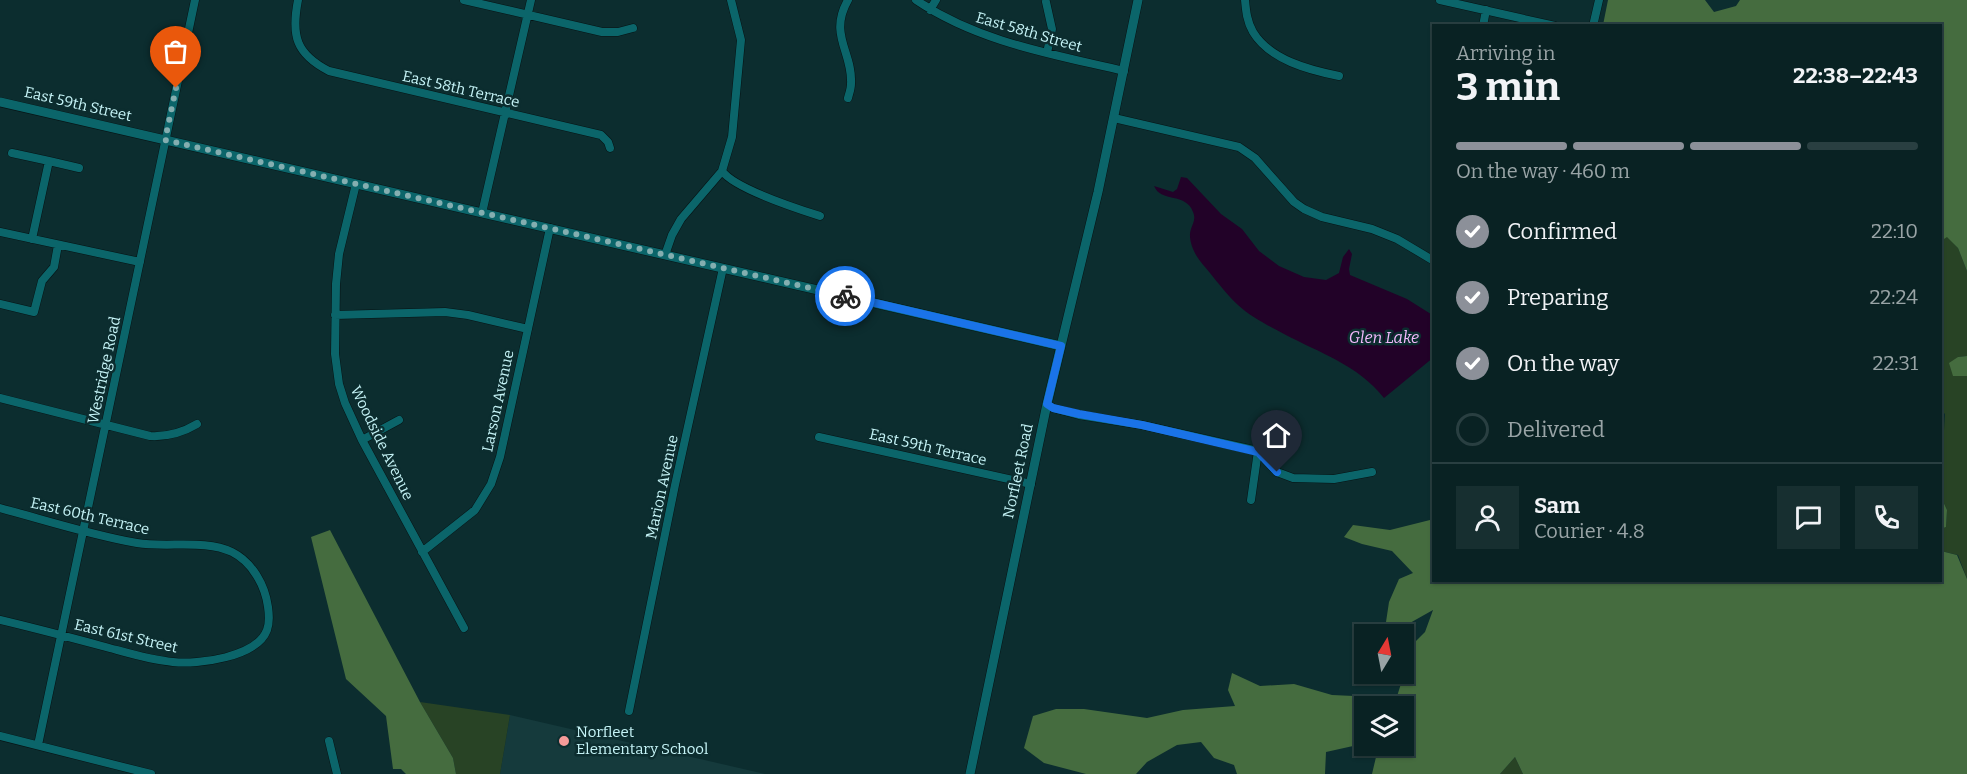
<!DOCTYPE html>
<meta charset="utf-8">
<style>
body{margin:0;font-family:Bitter,serif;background:#172f30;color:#f1f3f6;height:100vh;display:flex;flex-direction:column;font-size:22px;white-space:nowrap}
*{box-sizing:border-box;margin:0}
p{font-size:20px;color:#99a4a6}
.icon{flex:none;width:33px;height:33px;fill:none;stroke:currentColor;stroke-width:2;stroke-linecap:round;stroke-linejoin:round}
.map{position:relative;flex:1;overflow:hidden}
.details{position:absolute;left:1432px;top:24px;width:510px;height:558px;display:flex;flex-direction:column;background:#092223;border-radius:0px;box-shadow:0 2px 4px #0004,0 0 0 2px #293f41}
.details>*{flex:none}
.needle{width:39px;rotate:10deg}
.tools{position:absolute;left:1354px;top:624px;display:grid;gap:12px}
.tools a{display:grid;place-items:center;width:60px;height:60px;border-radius:0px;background:#092223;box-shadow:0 2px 4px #0004,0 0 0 2px #293f41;font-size:30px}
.pin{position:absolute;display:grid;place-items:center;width:51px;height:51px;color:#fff;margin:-62px -26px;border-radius:50% 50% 50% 0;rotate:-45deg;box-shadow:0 0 6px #0007}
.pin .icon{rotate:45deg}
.courier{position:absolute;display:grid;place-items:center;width:60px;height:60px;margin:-30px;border:4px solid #1a73e8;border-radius:50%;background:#fff;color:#222;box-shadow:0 2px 8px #0007}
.headline em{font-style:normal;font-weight:700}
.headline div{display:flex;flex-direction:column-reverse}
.headline{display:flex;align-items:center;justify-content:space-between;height:102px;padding:0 24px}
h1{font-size:39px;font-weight:700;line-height:45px}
.bar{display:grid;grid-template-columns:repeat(4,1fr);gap:9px 6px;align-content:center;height:72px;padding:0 24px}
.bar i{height:8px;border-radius:4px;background:#293f41}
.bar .selected{background:#8c9099}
.bar p{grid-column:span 4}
.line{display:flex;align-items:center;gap:15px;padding:0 24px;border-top:2px solid #293f41}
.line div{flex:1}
.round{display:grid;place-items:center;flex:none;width:63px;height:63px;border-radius:0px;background:#172f30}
ol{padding:0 24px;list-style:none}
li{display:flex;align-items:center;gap:18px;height:66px}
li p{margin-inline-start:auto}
li .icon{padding:6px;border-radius:50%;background:#8c9099;color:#fff;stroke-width:4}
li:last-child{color:#99a4a6}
li i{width:33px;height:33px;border:3px solid #293f41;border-radius:50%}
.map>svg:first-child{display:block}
.built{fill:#153a3c}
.green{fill:#284325}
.forest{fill:#456c3f}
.water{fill:#220228}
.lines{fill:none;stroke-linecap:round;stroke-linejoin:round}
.minor-casing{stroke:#061314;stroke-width:9}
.tertiary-casing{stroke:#061314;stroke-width:10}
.minor{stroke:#0b656a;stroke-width:8}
.tertiary{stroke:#0b656a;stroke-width:9}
.done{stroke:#84aeb0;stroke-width:6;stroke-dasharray:0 10.8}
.route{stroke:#1a73e8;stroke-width:8}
.poi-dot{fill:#f59b99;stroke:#0c2d2f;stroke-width:2}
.labels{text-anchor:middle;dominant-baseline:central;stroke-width:5;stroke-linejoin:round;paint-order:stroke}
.street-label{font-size:15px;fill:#c5f3f6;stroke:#0c2d2f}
.poi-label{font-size:15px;fill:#c5f3f6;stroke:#0c2d2f;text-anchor:start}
.water-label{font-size:16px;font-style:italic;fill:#f3b9fd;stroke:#0c2d2f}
</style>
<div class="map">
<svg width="1967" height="774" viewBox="0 0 1967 774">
<rect width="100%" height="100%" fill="#0c2d2f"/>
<path class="built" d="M510 715 765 774H500Z"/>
<path class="green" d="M1947 236 1958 248 1967 271V356L1958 357 1953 376H1967V579L1958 555 1941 551V529L1946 527 1947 510 1941 497V452L1943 446 1945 414 1941 410V241Z
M420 702 510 715 500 774H456L453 758Z
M1515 757 1523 774H1500Z"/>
<path class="forest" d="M1608 0H1705L1714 12 1736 6 1740 0H1967V271L1958 248 1947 237 1941 241V26L1603 25Z
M1967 356V376H1953L1949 363 1958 357Z
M1941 497 1947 510 1946 527 1941 529Z
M1434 519V580H1941V551L1957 555 1967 579V774H1523L1515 757 1500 774H1372L1376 757 1353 746 1326 752 1325 774H1237L1234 765 1214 758 1201 742 1177 745 1147 762 1136 774H1086L1044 763 1024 748 1033 716 1056 709H1084L1147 718 1183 710 1235 706 1228 690 1232 673 1260 686 1294 684 1332 695 1354 696 1365 708V746H1404V706H1394L1404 674V653L1425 632 1433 610 1401 628 1386 622 1389 602 1399 579 1413 573 1392 551 1362 544 1344 537 1353 525 1390 530Z
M330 530 420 702 453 758 456 774H406L401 769H393L386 716 346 679 311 537Z"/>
<path class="water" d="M1181 177 1187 178 1221 214 1242 229 1259 251 1279 266 1304 277 1326 280 1339 273 1343 257 1349 249 1352 254 1349 269 1350 275 1407 299 1434 316V357L1384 398C1358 365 1320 353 1284 334 1269 326 1251 317 1238 305 1228 296 1219 284 1210 273 1206 268 1200 262 1196 255 1192 248 1188 237 1191 229 1193 223 1196 219 1193 212 1186 192 1161 203 1154 186L1173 192 1177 189Z"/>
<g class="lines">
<g class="minor-casing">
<path id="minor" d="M298 0C291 36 296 54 329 71L601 135 608 142 610 148
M464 0 602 32H618L633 28
M916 0C978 42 1052 54 1124 71
M1245 0C1246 11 1247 22 1253 32 1270 60 1309 70 1339 76
M1440 0 1555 26
M1046 2 1052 29 1047 53
M930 10 936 0
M1483 26 1486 10
M1593 26 1599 0
M848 98C849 94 851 89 851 84 853 52 828 35 848 0
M1114 118 1239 147 1255 158 1294 202 1304 209 1322 217 1372 229 1397 239 1434 261
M12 153 49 161 32 239
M49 161 79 168
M722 171C735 189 798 209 820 216
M356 184 339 254 336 284 335 354 339 384 345 403 362 440 464 628
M482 213 531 0
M0 232 140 262
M665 255 672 235 681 219 722 171 732 137 741 40 731 0
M0 304 34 312 42 281 54 267 58 245
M335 315 445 312 468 315 528 329
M0 398 150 436C168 437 182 433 197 424
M1047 404 1053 408 1079 415 1142 425 1258 451 1277 472 1293 478 1334 479 1372 472
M819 437 1031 484
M362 440 399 420
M1251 500 1258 451
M0 508C45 520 91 535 137 543 167 548 205 539 232 552 252 562 265 585 268 607 269 614 270 622 267 630 257 657 198 665 173 662 149 660 125 652 102 646 68 637 34 628 0 620
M422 552 475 510 491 484 500 457 550 228
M629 711 675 485 723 268
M0 736 151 774
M329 741 337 774
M38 745 195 0"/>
</g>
<g class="tertiary-casing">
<path id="tertiary" d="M0 102 1061 346
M970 774 1047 404 1098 192 1138 0"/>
</g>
<use href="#minor" class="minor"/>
<use href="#tertiary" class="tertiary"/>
</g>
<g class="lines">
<path class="done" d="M176 88 165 140 845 296"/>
<path class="route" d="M845 296 1061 346 1047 404 1053 408 1079 414 1142 425 1258 452 1277 472"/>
</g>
<circle class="poi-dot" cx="564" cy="741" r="6"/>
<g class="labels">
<g class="street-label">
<text transform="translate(1029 32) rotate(16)">East 58th Street</text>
<text transform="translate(461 89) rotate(13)">East 58th Terrace</text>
<text transform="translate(78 104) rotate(13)">East 59th Street</text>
<text transform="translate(104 370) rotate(-78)">Westridge Road</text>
<text transform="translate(498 401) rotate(-78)">Larson Avenue</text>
<text transform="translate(382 443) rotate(64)">Woodside Avenue</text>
<text transform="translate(928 447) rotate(13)">East 59th Terrace</text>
<text transform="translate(1018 471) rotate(-78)">Norfleet Road</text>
<text transform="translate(662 487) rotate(-78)">Marion Avenue</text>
<text transform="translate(90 516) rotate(13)">East 60th Terrace</text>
<text transform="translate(126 636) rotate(13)">East 61st Street</text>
</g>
<g class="poi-label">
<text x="576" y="732">Norfleet<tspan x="576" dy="17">Elementary School</tspan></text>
</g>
<g class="water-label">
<text x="1384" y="337">Glen Lake</text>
</g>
</g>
</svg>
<div class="tools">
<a><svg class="needle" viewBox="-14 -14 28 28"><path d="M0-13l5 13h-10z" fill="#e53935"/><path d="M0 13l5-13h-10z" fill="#99a4a6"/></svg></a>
<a><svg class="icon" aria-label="layers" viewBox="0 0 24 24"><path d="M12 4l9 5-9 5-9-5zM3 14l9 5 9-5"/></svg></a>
</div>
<div class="pin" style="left:176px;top:88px;background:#ea580c"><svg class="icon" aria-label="bag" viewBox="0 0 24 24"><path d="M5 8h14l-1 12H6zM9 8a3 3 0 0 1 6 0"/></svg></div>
<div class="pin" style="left:1277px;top:472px;background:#1f2937"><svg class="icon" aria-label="home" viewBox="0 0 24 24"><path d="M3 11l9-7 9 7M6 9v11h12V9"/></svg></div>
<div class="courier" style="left:845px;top:296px"><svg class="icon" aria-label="bike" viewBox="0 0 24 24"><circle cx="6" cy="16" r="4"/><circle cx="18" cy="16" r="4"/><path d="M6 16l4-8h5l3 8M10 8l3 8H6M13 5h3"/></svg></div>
<section class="details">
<div class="headline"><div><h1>3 min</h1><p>Arriving in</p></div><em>22:38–22:43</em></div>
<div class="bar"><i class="selected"></i><i class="selected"></i><i class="selected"></i><i></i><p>On the way · 460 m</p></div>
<ol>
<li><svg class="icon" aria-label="check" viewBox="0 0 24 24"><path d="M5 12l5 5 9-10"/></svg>Confirmed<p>22:10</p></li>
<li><svg class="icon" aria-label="check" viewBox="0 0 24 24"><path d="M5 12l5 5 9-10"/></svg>Preparing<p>22:24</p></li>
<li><svg class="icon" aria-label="check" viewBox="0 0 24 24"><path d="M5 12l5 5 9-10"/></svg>On the way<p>22:31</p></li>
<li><i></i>Delivered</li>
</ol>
<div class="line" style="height:108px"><a class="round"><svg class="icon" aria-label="person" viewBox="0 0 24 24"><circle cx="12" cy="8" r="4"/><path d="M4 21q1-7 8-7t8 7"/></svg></a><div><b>Sam</b><p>Courier · 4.8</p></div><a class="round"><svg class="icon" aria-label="chat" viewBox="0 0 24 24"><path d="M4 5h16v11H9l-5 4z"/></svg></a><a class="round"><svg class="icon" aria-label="phone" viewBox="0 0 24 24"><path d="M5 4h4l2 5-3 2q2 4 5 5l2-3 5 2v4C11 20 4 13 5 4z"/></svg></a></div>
</section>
</div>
